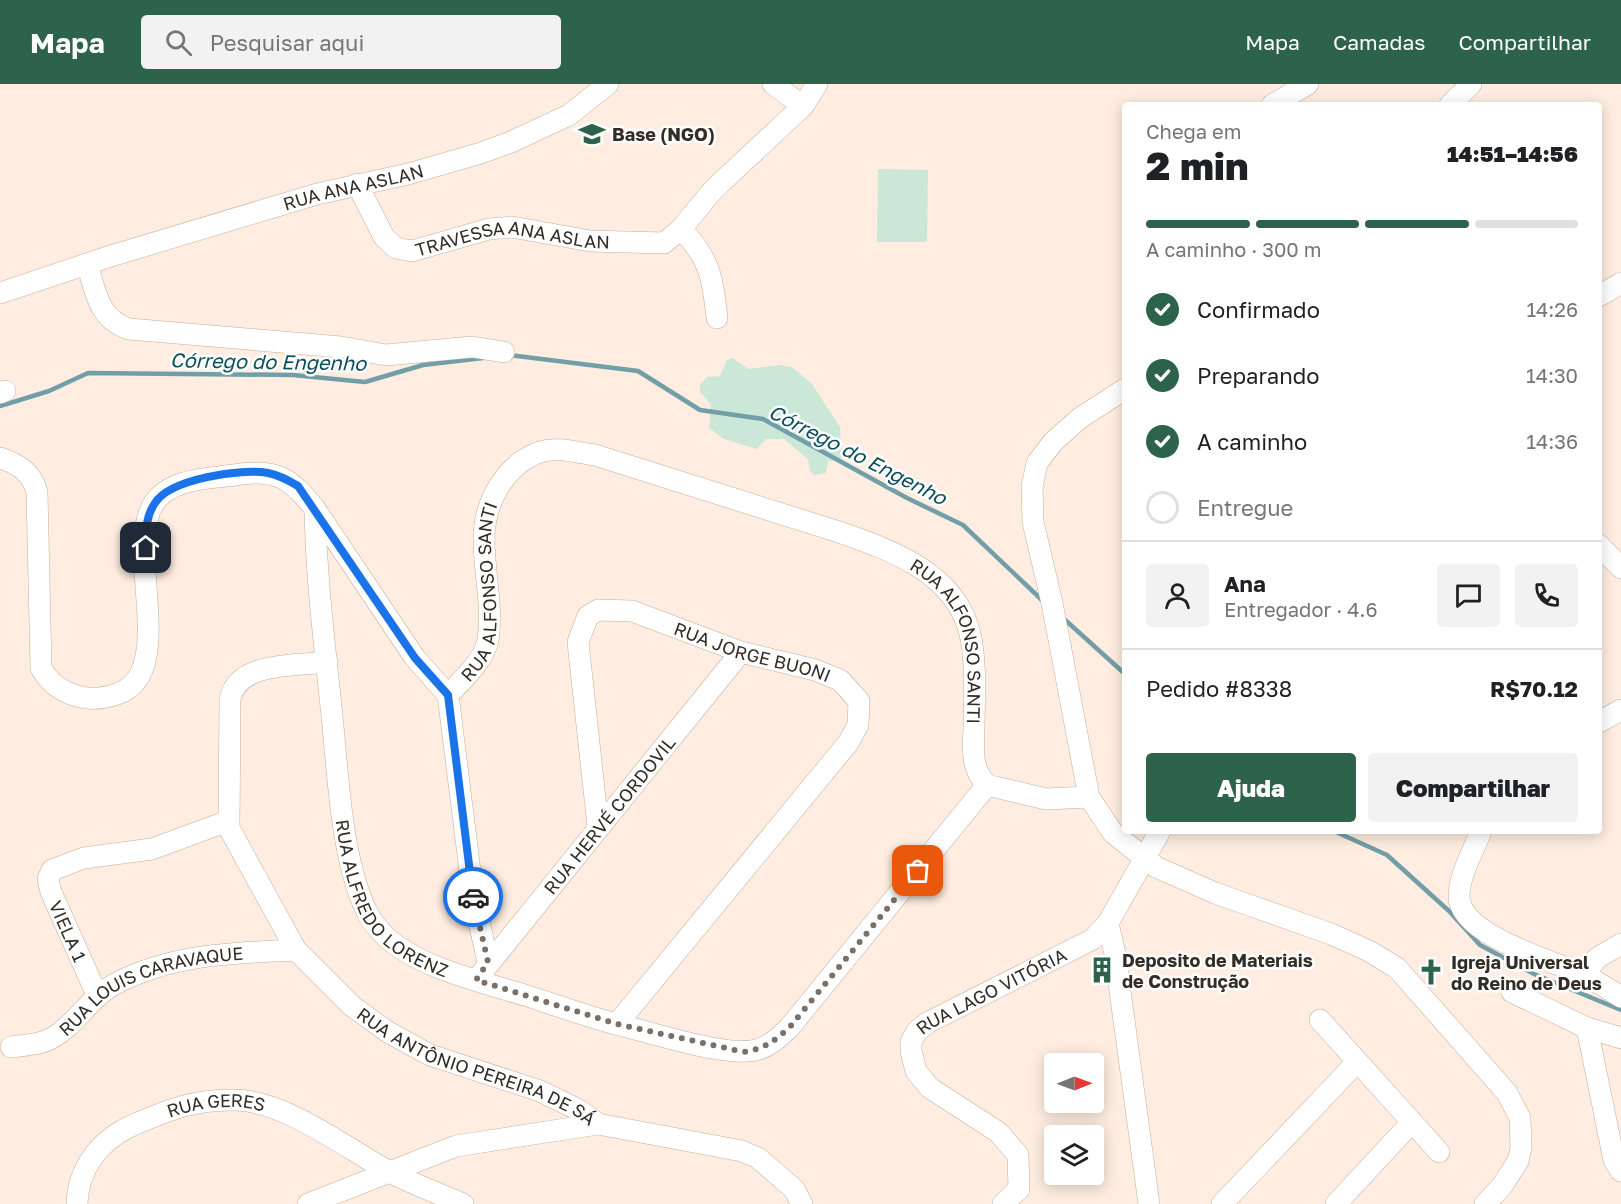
<!DOCTYPE html>
<html lang="pt">
<meta charset="utf-8">
<style>
body{margin:0;font-family:"Golos Text",sans-serif;background:#f2f2f2;color:#202124;height:100vh;display:flex;flex-direction:column;font-size:22px;white-space:nowrap}
*{box-sizing:border-box;margin:0}
p{font-size:20px;color:#757577}
.icon{flex:none;width:33px;height:33px;fill:none;stroke:currentColor;stroke-width:2;stroke-linecap:round;stroke-linejoin:round}
.map{position:relative;flex:1;overflow:hidden}
.sheet{position:absolute;left:1122px;top:18px;width:480px;height:732px;display:flex;flex-direction:column;background:#fff;border-radius:6px;box-shadow:0 3px 15px #0003}
.sheet>*{flex:none}
.needle{width:39px;rotate:89deg}
.controls{position:absolute;left:1044px;top:969px;display:grid;gap:12px}
.controls a{display:grid;place-items:center;width:60px;height:60px;border-radius:6px;background:#fff;box-shadow:0 3px 15px #0003;font-size:30px}
.pin{position:absolute;display:grid;place-items:center;width:51px;height:51px;color:#fff;margin:-26px;border-radius:12px;box-shadow:0 3px 9px #0006}
.courier{position:absolute;display:grid;place-items:center;width:60px;height:60px;margin:-30px;border:4px solid #1a73e8;border-radius:50%;background:#fff;color:#222;box-shadow:0 2px 8px #0007}
.head em{font-style:normal;font-weight:800}
.head div{display:flex;flex-direction:column-reverse}
.head{display:flex;align-items:center;justify-content:space-between;height:102px;padding:0 24px}
h1{font-size:39px;font-weight:800;line-height:45px}
.bar{display:grid;grid-template-columns:repeat(4,1fr);gap:9px 6px;align-content:center;height:72px;padding:0 24px}
.bar i{height:8px;border-radius:4px;background:#e0e0e0}
.bar .selected{background:#2d634a}
.bar p{grid-column:span 4}
.line{display:flex;align-items:center;gap:15px;padding:0 24px;border-top:2px solid #e0e0e0}
.line div{flex:1}
.round{display:grid;place-items:center;flex:none;width:63px;height:63px;border-radius:6px;background:#f2f2f2}
ol{padding:0 24px;list-style:none}
li{display:flex;align-items:center;gap:18px;height:66px}
li p{margin-inline-start:auto}
li .icon{padding:6px;border-radius:50%;background:#2d634a;color:#fff;stroke-width:4}
li:last-child{color:#757577}
li i{width:33px;height:33px;border:3px solid #e0e0e0;border-radius:50%}
.button{display:flex;gap:12px;margin-top:auto;padding:12px 24px}
.button a{flex:1;height:69px;border-radius:6px;background:#2d634a;color:#fff;font-size:24px;font-weight:800;line-height:69px;text-align:center}
.button a+a{background:#f2f2f2;color:#202124}
header{display:flex;align-items:center;gap:36px;box-sizing:border-box;height:84px;padding:0 30px;background:#2d634a;color:#fff}
header strong{font-size:28px}
nav{display:flex;gap:33px;margin-inline-start:auto;font-size:21px}
.search{width:420px;height:54px;background:#f2f2f2;display:flex;align-items:center;gap:15px;box-sizing:border-box;padding:0 21px;border-radius:6px;color:#757577;font-size:22px}
.map>svg:first-child{display:block}
.green{fill:#cae7d8}
.lines{fill:none;stroke-linecap:round;stroke-linejoin:round}
.stream{stroke:#719ea7;stroke-width:4.5}
.minor-casing{stroke:#c2ae9f;stroke-width:22}
.minor{stroke:#fff;stroke-width:21}
.done{stroke:#7b7067;stroke-width:6;stroke-dasharray:0 10.8}
.route{stroke:#1a73e8;stroke-width:8}
.labels{text-anchor:middle;dominant-baseline:central;stroke-width:5;stroke-linejoin:round;paint-order:stroke}
.poi-label{font-size:18px;font-weight:bold;fill:#342d26;stroke:#fefefe;text-anchor:start}
.street-label{font-size:18px;fill:#342d26;stroke:#fefefe}
.water-label{font-size:20px;font-style:italic;fill:#094f59;stroke:#fefefe}
</style>
<header>
<strong>Mapa</strong>
<div class="search"><svg class="icon" aria-label="search" viewBox="0 0 24 24"><circle cx="10" cy="10" r="6"/><path d="M15 15l6 6"/></svg>Pesquisar aqui</div>
<nav><a>Mapa</a><a>Camadas</a><a>Compartilhar</a></nav>
</header>
<div class="map">
<svg width="1621" height="1120" viewBox="0 0 1621 1120">
<rect width="100%" height="100%" fill="#feede0"/>
<path class="green" d="M878 85 928 86 927 158H877Z
M733 274 748 285 780 281 792 283 812 300 840 343 842 377H828L826 389 814 391 810 387 808 375 784 355H766L757 365 724 355 709 344 711 321 700 308V301L707 293 720 292 727 276Z"/>
<g class="lines">
<path class="stream" d="M509 271 638 287 700 326 763 335 907 414 963 441 1043 517
M0 322 49 307 88 289 293 291 365 298 423 281 483 274
M1063 534 1125 590
M1334 747 1387 771 1449 827 1480 861 1534 890 1621 926"/>
<g class="minor-casing">
<g id="minor">
<path d="M773 0 803 22 817 0"/>
<path d="M1272 21 1308 0"/>
<path d="M1450 21 1471 0"/>
<path id="s1" d="M357 100 384 153 396 164 412 167 489 145 512 143 590 157 664 159 681 145 713 106 803 22"/>
<path d="M681 145C710 174 713 195 717 234"/>
<path d="M87 180C96 208 98 235 129 245L341 263 386 271 472 263 504 268"/>
<path id="s2" d="M0 209 111 172 317 110 408 90 481 69 511 58 569 31 608 0"/>
<path d="M1599 212 1621 199"/>
<path d="M1125 305 1080 334 1053 358 1037 379 1032 403 1033 438 1052 519 1089 713 1113 749 1156 783 1215 809 1331 850 1369 867 1397 884 1507 1009 1520 1034 1521 1064 1518 1077 1502 1102 1485 1120"/>
<path d="M0 309 5 307"/>
<path id="s3" d="M0 374C19 380 32 389 37 408L41 584C50 600 63 609 81 613 93 616 105 614 117 610 179 590 124 465 154 419 171 394 207 395 234 391 275 384 290 393 315 425L415 574 448 611C462 596 484 577 488 556 493 523 484 488 484 455 484 419 505 380 540 368 557 362 578 369 595 371L839 448C891 466 956 489 970 550 977 581 974 614 974 645 973 666 971 685 987 701L1046 715 1089 713"/>
<path id="s4" d="M315 425C316 494 325 563 332 632 338 690 341 771 365 824 369 834 378 845 386 853 421 885 486 899 531 913 564 924 597 936 631 944 661 951 733 975 759 965 772 961 779 953 789 944L987 701"/>
<path d="M1599 461 1621 484"/>
<path id="s5" d="M327 578C296 582 238 577 230 615L229 744 296 866 352 922 388 948 430 971 540 1007 579 1026 598 1040 742 1067 758 1074 794 1105 802 1120"/>
<path d="M448 611 473 811 488 878"/>
<path d="M1599 638 1621 626"/>
<path id="s6" d="M598 742 578 558 588 532 598 526 632 527 741 568 815 586 840 596 859 617 858 641 848 659 617 940"/>
<path d="M1481 747C1474 766 1459 791 1459 812 1459 851 1552 877 1582 890 1595 896 1608 905 1621 913"/>
<path d="M1108 839 1115 870 1149 1120"/>
<path d="M1584 891 1597 874 1621 860"/>
<path id="s7" d="M476 896 741 568"/>
<path d="M1512 908 1587 944 1621 954"/>
<path d="M97 911 51 808 48 795 52 786 84 774 152 765 228 737"/>
<path d="M1320 936 1439 1068"/>
<path d="M1587 944 1614 1076 1621 1087"/>
<path id="s8" d="M11 963C24 961 40 961 52 954 76 941 89 914 113 901 170 870 233 869 296 866"/>
<path id="s9" d="M77 1120C78 1085 99 1057 131 1042 168 1026 194 1015 236 1016 285 1017 346 1064 388 1087 412 1100 438 1109 463 1120"/>
<path d="M308 1120 456 1062 598 1040"/>
<path id="s10" d="M1003 1120 1019 1105 1018 1071 998 1048 930 1004 916 987 911 967V958L917 947 927 939 1093 855 1108 839 1160 747"/>
<path d="M1222 1120 1357 978"/>
<path d="M1336 1120 1412 1038"/>
</g>
</g>
<use href="#minor" class="minor"/>
</g>
<g class="lines">
<path class="done" d="M473 813 488 878 476 896 617 940 744 968C764 965 774 957 789 944L918 787"/>
<path class="route" d="M146 464C146 449 145 433 155 419 170 395 241 384 268 389 279 391 288 396 298 402L415 574 448 611 473 813"/>
</g>
<defs>
<g id="school-bare" transform="scale(2.07)"><path d="M0-5L7-2L0 1L-7-2ZM-4 1L0 2.5L4 1V4Q0 6-4 4Z" fill="#2d634a" stroke="#fefefe" stroke-width="2.5" paint-order="stroke"/></g>
<g id="building-bare" transform="scale(2.07)"><path d="M-4-6H4V6H1V3H-1V6H-4ZM-2.5-4.3h1.7v1.8h-1.7ZM.8-4.3h1.7v1.8H.8ZM-2.5-1h1.7V.8h-1.7ZM.8-1h1.7V.8H.8Z" fill="#2d634a" stroke="#fefefe" stroke-width="2.5" paint-order="stroke"/></g>
<g id="church-bare" transform="scale(2.07)"><path d="M-1.2-6h2.4v3.5h3.3v2.4h-3.3V6h-2.4V-.1h-3.3v-2.4h3.3Z" fill="#2d634a" stroke="#fefefe" stroke-width="2.5" paint-order="stroke"/></g>
</defs>
<g fill-rule="evenodd">
<use href="#school-bare" x="592" y="50"/>
<use href="#building-bare" x="1102" y="886"/>
<use href="#church-bare" x="1431" y="888"/>
</g>
<g class="labels">
<g class="poi-label">
<text x="612" y="50">Base (NGO)</text>
<text x="1122" y="876">Deposito de Materiais<tspan x="1122" dy="21">de Construção</tspan></text>
<text x="1451" y="878">Igreja Universal<tspan x="1451" dy="21">do Reino de Deus</tspan></text>
</g>
<g class="street-label">
<text stroke="none"><textPath href="#s2" startOffset="369">RUA ANA ASLAN</textPath></text>
<text stroke="none"><textPath href="#s1" startOffset="195">TRAVESSA ANA ASLAN</textPath></text>
<text stroke="none"><textPath href="#s3" startOffset="1048">RUA ALFONSO SANTI</textPath></text>
<text stroke="none"><textPath href="#s3" startOffset="1696">RUA ALFONSO SANTI</textPath></text>
<text stroke="none"><textPath href="#s6" startOffset="386">RUA JORGE BUONI</textPath></text>
<text stroke="none"><textPath href="#s7" startOffset="212">RUA HERVÉ CORDOVIL</textPath></text>
<text stroke="none"><textPath href="#s4" startOffset="411">RUA ALFREDO LORENZ</textPath></text>
<text transform="translate(68 847) rotate(66)">VIELA 1</text>
<text stroke="none"><textPath href="#s10" startOffset="316">RUA LAGO VITÓRIA</textPath></text>
<text stroke="none"><textPath href="#s8" startOffset="156">RUA LOUIS CARAVAQUE</textPath></text>
<text stroke="none"><textPath href="#s5" startOffset="598">RUA ANTÔNIO PEREIRA DE SÁ</textPath></text>
<text stroke="none"><textPath href="#s9" startOffset="189">RUA GERES</textPath></text>
</g>
<g class="water-label">
<text transform="translate(268 277) rotate(1)">Córrego do Engenho</text>
<text transform="translate(858 370) rotate(27)">Córrego do Engenho</text>
</g>
</g>
</svg>
<div class="controls">
<a><svg class="needle" viewBox="-14 -14 28 28"><path d="M0-13l5 13h-10z" fill="#e53935"/><path d="M0 13l5-13h-10z" fill="#757577"/></svg></a>
<a><svg class="icon" aria-label="layers" viewBox="0 0 24 24"><path d="M12 4l9 5-9 5-9-5zM3 14l9 5 9-5"/></svg></a>
</div>
<div class="pin" style="left:918px;top:787px;background:#ea580c"><svg class="icon" aria-label="bag" viewBox="0 0 24 24"><path d="M5 8h14l-1 12H6zM9 8a3 3 0 0 1 6 0"/></svg></div>
<div class="pin" style="left:146px;top:464px;background:#1f2937"><svg class="icon" aria-label="home" viewBox="0 0 24 24"><path d="M3 11l9-7 9 7M6 9v11h12V9"/></svg></div>
<div class="courier" style="left:473px;top:813px"><svg class="icon" aria-label="car" viewBox="0 0 24 24"><path d="M5 17H2v-5l4-1 3-4h7l3 4 3 1v5h-3M9 17h6M6 11h13"/><circle cx="7" cy="17" r="2"/><circle cx="17" cy="17" r="2"/></svg></div>
<section class="sheet">
<div class="head"><div><h1>2 min</h1><p>Chega em</p></div><em>14:51–14:56</em></div>
<div class="bar"><i class="selected"></i><i class="selected"></i><i class="selected"></i><i></i><p>A caminho · 300 m</p></div>
<ol>
<li><svg class="icon" aria-label="check" viewBox="0 0 24 24"><path d="M5 12l5 5 9-10"/></svg>Confirmado<p>14:26</p></li>
<li><svg class="icon" aria-label="check" viewBox="0 0 24 24"><path d="M5 12l5 5 9-10"/></svg>Preparando<p>14:30</p></li>
<li><svg class="icon" aria-label="check" viewBox="0 0 24 24"><path d="M5 12l5 5 9-10"/></svg>A caminho<p>14:36</p></li>
<li><i></i>Entregue</li>
</ol>
<div class="line" style="height:108px"><a class="round"><svg class="icon" aria-label="person" viewBox="0 0 24 24"><circle cx="12" cy="8" r="4"/><path d="M4 21q1-7 8-7t8 7"/></svg></a><div><b>Ana</b><p>Entregador · 4.6</p></div><a class="round"><svg class="icon" aria-label="chat" viewBox="0 0 24 24"><path d="M4 5h16v11H9l-5 4z"/></svg></a><a class="round"><svg class="icon" aria-label="phone" viewBox="0 0 24 24"><path d="M5 4h4l2 5-3 2q2 4 5 5l2-3 5 2v4C11 20 4 13 5 4z"/></svg></a></div>
<div class="line" style="height:78px"><div>Pedido #8338</div><b>R$70.12</b></div>
<div class="button"><a>Ajuda</a><a>Compartilhar</a></div>
</section>
</div>
